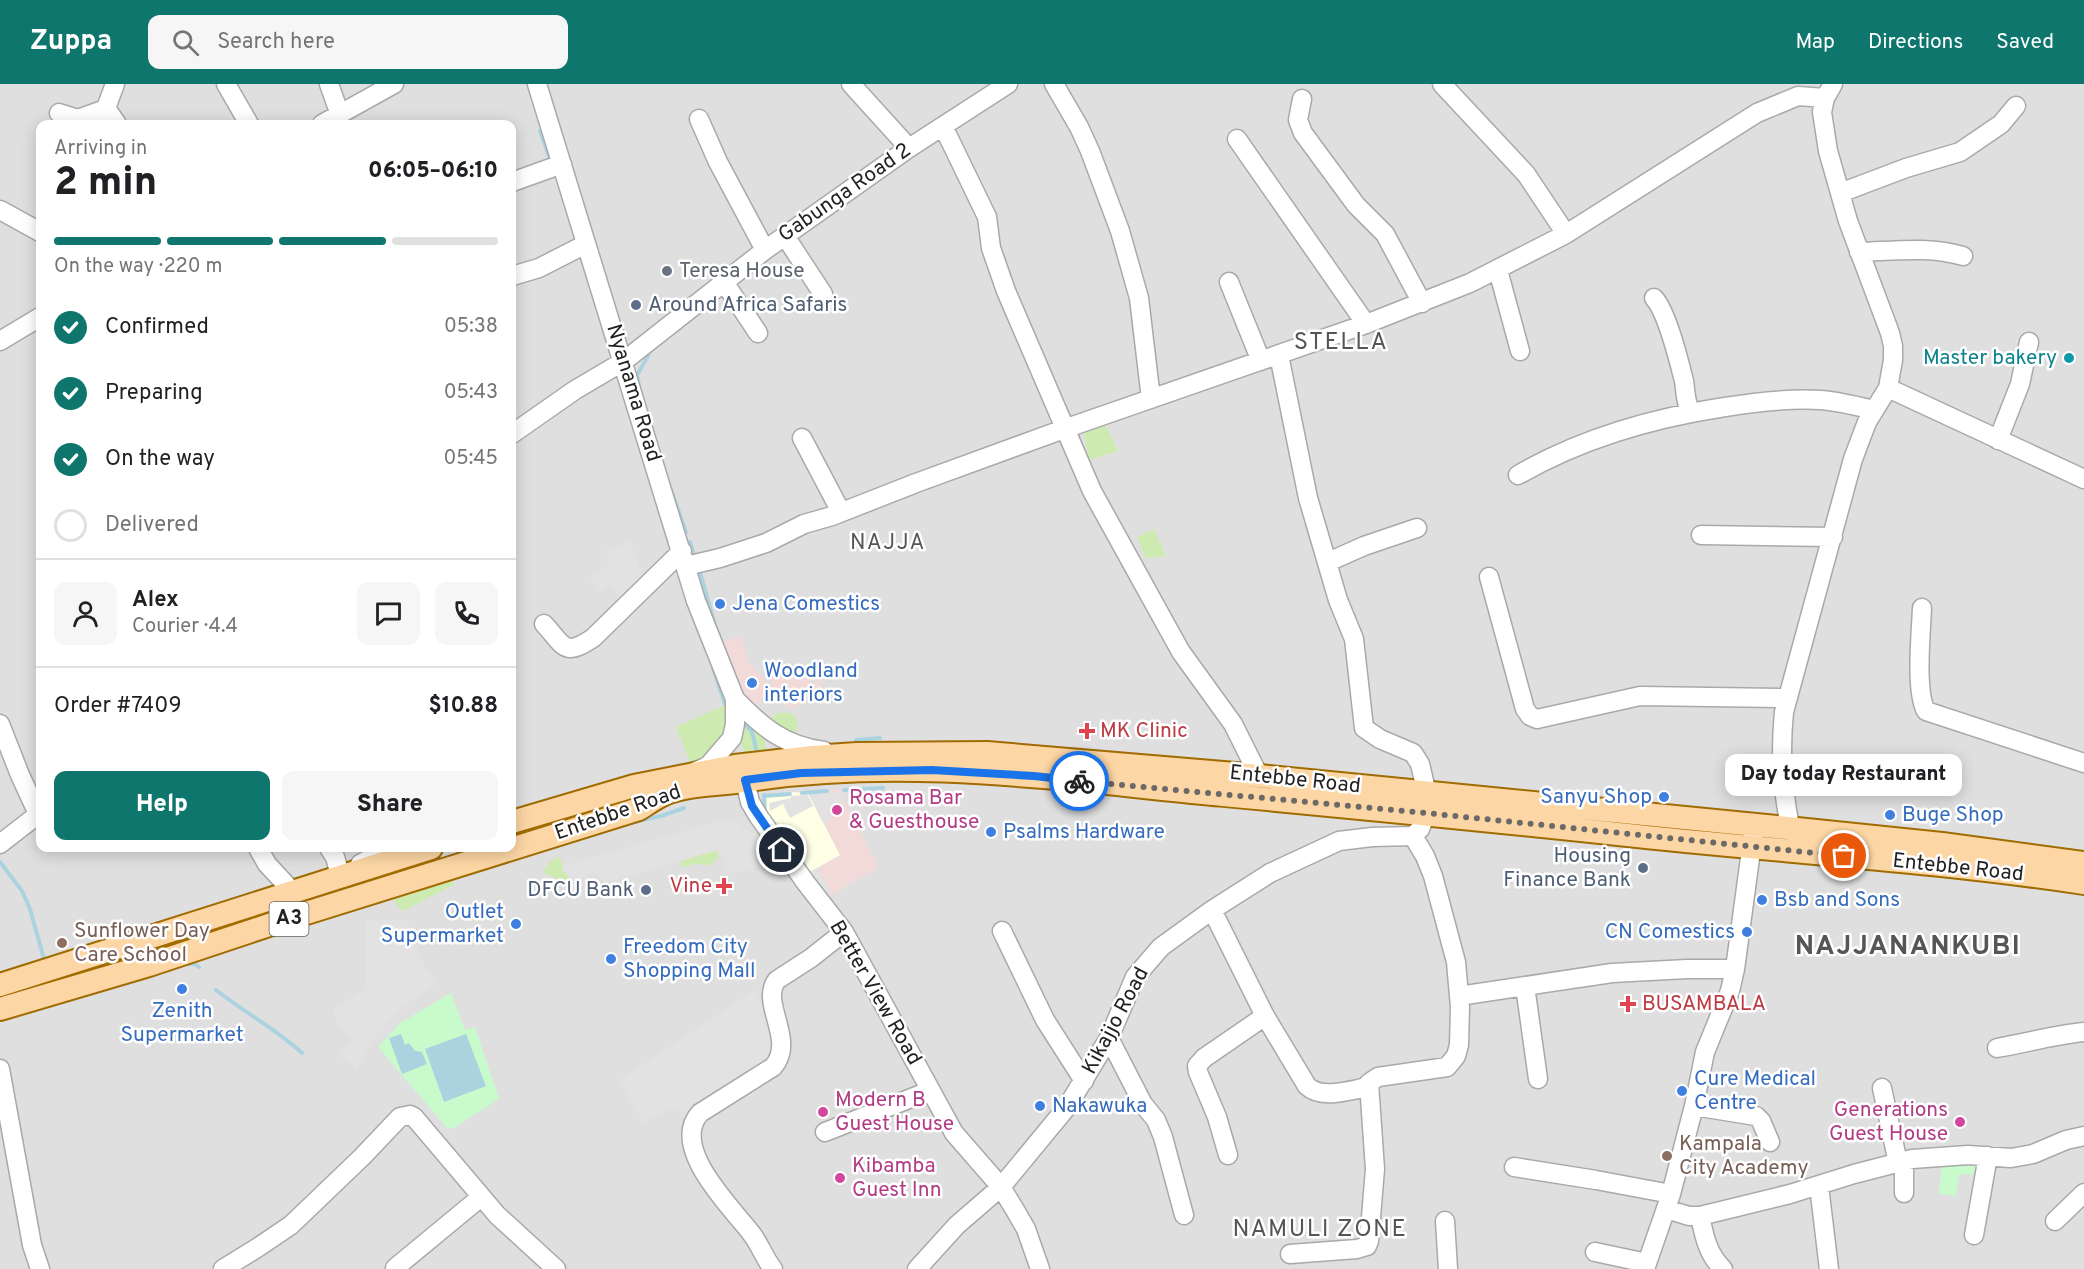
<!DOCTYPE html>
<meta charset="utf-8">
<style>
body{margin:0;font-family:Overpass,sans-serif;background:#f6f6f6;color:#202124;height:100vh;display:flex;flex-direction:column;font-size:22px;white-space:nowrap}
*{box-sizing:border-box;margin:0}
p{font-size:20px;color:#757577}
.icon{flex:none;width:33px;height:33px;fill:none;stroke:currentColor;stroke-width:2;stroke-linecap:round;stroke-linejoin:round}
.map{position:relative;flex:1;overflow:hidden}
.panel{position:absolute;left:36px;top:36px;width:480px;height:732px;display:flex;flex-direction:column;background:#fff;border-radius:12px;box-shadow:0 3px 15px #0003}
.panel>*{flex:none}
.pin{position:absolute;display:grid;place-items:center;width:51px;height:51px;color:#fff;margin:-26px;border:3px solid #fff;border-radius:50%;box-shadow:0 2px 6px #0007}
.courier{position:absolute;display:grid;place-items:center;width:60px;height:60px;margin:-30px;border:4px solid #1a73e8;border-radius:50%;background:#fff;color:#222;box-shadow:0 2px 8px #0007}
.bubble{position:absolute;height:42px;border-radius:12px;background:#fff;box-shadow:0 3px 15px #0003;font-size:20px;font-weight:800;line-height:42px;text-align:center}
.summary em{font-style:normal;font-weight:800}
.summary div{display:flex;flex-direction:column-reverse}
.summary{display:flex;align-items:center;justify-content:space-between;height:102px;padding:0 18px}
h1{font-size:39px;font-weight:800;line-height:45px}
.bar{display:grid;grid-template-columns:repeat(4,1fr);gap:9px 6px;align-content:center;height:72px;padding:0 18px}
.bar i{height:8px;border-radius:4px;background:#e0e0e0}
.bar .selected{background:#0f766e}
.bar p{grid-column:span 4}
.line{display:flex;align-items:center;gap:15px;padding:0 18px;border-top:2px solid #e0e0e0}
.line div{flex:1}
.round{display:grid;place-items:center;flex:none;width:63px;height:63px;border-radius:12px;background:#f6f6f6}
ol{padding:0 18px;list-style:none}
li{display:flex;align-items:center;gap:18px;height:66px}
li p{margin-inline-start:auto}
li .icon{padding:6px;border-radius:50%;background:#0f766e;color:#fff;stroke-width:4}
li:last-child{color:#757577}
li i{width:33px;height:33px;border:3px solid #e0e0e0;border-radius:50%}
.action{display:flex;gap:12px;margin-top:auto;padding:12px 18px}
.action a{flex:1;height:69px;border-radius:12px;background:#0f766e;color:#fff;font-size:24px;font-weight:800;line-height:69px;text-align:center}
.action a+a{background:#f6f6f6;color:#202124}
header{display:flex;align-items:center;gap:36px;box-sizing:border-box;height:84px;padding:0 30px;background:#0f766e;color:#fff}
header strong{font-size:28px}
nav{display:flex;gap:33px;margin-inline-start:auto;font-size:21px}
.search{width:420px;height:54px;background:#f6f6f6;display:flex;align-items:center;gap:15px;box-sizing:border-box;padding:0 21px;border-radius:12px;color:#757577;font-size:22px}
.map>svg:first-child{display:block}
.residential{fill:#e0dfdf;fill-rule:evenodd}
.commercial{fill:#f2dad9}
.education{fill:#ffffe5}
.grass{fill:#cdebb0}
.park{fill:#c8facc}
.parking{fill:#e2e2e2}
.water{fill:#aad3df}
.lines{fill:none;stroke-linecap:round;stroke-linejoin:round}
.stream{stroke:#aad3df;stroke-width:4}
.minor-casing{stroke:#a9a9a9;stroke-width:21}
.major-casing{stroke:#a06b00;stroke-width:26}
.minor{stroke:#fff;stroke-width:18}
.major{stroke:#fcd6a4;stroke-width:22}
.done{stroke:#6b6a68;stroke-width:6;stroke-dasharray:0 10.8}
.route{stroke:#1a73e8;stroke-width:8}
.worship-dot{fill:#6b7280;stroke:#fff;stroke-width:2}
.service-dot{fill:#5c6f8a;stroke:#fff;stroke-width:2}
.culture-dot{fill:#0f9aa8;stroke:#fff;stroke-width:2}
.shop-dot{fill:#3f7fe0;stroke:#fff;stroke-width:2}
.health-dot{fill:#e0444e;stroke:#fff;stroke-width:2}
.hotel-dot{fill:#d1479c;stroke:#fff;stroke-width:2}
.education-dot{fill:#8d6e63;stroke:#fff;stroke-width:2}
.labels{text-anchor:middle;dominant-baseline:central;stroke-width:5;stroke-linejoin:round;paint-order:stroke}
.shield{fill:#fff;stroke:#646464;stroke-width:1.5}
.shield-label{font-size:20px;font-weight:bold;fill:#222}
.street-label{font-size:21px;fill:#222;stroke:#fff}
.worship-label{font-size:21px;fill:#5b616d;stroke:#fff;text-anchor:start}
.service-label{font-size:21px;fill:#4e5e75;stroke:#fff;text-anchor:end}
.culture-label{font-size:21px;fill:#0d838f;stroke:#fff;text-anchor:end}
.shop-label{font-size:21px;fill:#366cbe;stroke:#fff;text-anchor:start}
.health-label{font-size:21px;fill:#be3a42;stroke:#fff;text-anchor:start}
.hotel-label{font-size:21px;fill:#b23c85;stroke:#fff;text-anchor:start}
.education-label{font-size:21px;fill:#785e54;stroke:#fff;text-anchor:start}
.neighbourhood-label{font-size:22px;letter-spacing:1.5px;fill:#555;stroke:#fff}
.quarter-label{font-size:24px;letter-spacing:1.5px;fill:#555;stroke:#fff}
.district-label{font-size:27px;font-weight:bold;letter-spacing:1.5px;fill:#555;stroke:#fff}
</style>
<header>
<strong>Zuppa</strong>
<div class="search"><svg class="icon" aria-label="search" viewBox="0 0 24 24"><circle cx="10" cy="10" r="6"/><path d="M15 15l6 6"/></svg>Search here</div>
<nav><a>Map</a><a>Directions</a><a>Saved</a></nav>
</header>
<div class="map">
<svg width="2084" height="1185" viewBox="0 0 2084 1185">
<rect width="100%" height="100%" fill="#f2efe9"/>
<path class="residential" d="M0 0H2084V1185H0ZM40 40H512V764H40Z"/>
<path class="commercial" d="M740 552 749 578 767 599 766 607 756 625 739 604 721 559Z
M780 582 791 595 805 587 813 600 823 594 822 602 793 625H790L773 613 771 608V593Z
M839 705 878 783 821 817 804 792 840 771 808 709Z"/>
<path class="education" d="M790 708 808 709 840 771 810 788 764 726H766L765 713 789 710Z"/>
<path class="grass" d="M1104 338 1118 367 1089 376 1083 346Z
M1154 445 1166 472 1146 474 1137 453Z
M732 618 727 648 711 670 692 683 676 643Z
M776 629H792C799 636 798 646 795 654L770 637Z
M744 633C760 647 765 651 767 673L747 675 739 653Z
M717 766 719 772 711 781 695 780 682 784 680 777Z
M560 773 564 787H566L571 803 543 788 550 777Z
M444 793 455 800 403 827 395 820 394 814 397 811Z"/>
<path class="park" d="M451 909 465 946 475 943 499 1015 452 1045 447 1044 378 963 400 939Z
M1942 1077H1976L1973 1091 1959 1090 1956 1112 1939 1110Z"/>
<path class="parking" d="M630 457 643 497 632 508H626L620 516 610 501 600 508 590 492 610 479 605 468Z
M790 602 795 610 798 609 801 613 789 623 780 610Z
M840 708 843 717 828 724 832 733 823 739 809 710Z
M808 711 813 722 790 734 783 720 770 727 769 719 791 714V712Z
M727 733 742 742 741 743 754 749 775 781 758 783 725 790 723 781 725 780 723 772H719L717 766 604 799 596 790H590L586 796 585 793 573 796 568 789 564 788 562 782 725 736Z
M797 764 810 788 817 784 832 810 823 816 788 769Z
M367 836H405L410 843 424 882 437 898 397 928 376 953 356 985 340 971 352 957 339 942 333 926 366 905Z
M756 905 771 947 774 969 772 974 684 1028 667 1025 644 1040 619 997Z"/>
<path class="water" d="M401 950 405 961 409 959 415 967 422 968 427 980 402 990 389 954Z
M466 950 486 1002 444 1018 425 965Z"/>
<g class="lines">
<path class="stream" d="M540 47 550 75
M640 307 637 291 648 272
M671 406 686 448
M690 458 695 474
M700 488 716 545
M713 584 725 620
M746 641 752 648 758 672
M856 656 880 654
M844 706 883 704
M802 709 827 707
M764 711 765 730
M764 712 790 710
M629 739 661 732 684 724
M0 778 22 807 30 825 44 875
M186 880H195L199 883
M216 906C244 928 276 945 302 969"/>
<g class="minor-casing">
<path id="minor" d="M226 0 249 40
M329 0 340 31
M537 0 696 517 735 615V640L732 654 708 682 696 687
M851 0 909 64
M1054 0 1079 43 1090 67 1120 147 1139 214 1151 315
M1442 0 1526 90 1566 150
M1302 15 1298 36 1303 49 1356 121 1385 150 1422 219
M106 24 117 40
M59 29 78 35 103 26 106 24 115 0
M699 35 718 78 765 166
M322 40 394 0
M943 42 987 133 991 164 1006 207 1092 407 1166 541 1181 568 1233 640 1259 692
M1237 55 1366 240
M512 98 562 80
M1840 109 1906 84 1960 68 2001 40 2016 22
M0 126 40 148
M785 152 823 210
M1859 168C1894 167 1930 162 1963 172
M1498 186 1520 267
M512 192 539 184 586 160
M724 198 758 249
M1229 198 1261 277
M1654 214C1667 228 1679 277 1684 297 1686 309 1685 318 1691 329
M0 257 40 233
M1279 271 1308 414 1338 516 1354 555 1364 644 1380 655 1413 669 1420 680 1427 710
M1888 304 2084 395
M512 350 575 306 624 277 765 166 909 64 1008 0
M802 354 841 428
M1998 356 2020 300 2029 258
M1518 391C1582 354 1652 334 1725 323 1756 318 1788 314 1820 316 1838 317 1856 322 1874 326
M1701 451 1833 453
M1328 478 1364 462 1417 444
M686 482 720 474 766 459 804 440 832 432 916 399 1064 345 1366 240 1470 199 1566 150 1757 29 1798 12 1825 14
M1489 493 1525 625 1530 632 1537 635 1640 612 1787 614
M1922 524C1921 549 1915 607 1926 627L2084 679
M544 540C565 563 564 573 593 554L682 467
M735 615C762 643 784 662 824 667
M0 640 20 691 38 730
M745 697 750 718 759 733 806 799 844 848 954 1049 1001 1103 1015 1126 1026 1145 1040 1185
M1797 753V745L1790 742C1782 704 1780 667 1784 628L1853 375 1867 338 1888 304 1893 276V262L1890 249 1848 137 1828 67 1822 28 1825 14 1833 0
M0 760 40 729
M258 764 267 780 292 807
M329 764 335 773 340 791
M360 780 390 764
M1212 826 1265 932 1307 1002C1322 1016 1350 1006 1368 1003
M1002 847 1045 936 1084 997
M1525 902 1538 995
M1459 912 1612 889 1687 885H1735
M1109 954 1143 1020 1156 1036 1163 1053 1184 1131
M1997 964C2026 959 2054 951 2084 948
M0 985 32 1161 40 1185
M1882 1004 1898 1079
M1694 1022 1756 1032 1761 1037 1770 1058
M825 1048 929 1007
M1228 1071 1217 1033 1198 988 1197 982 1204 974 1265 932
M1904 1078V1109
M1514 1083 1596 1096 1671 1110
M1819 1102 1829 1185
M1666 1125 1689 1132H1700L1790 1110 1854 1090 1912 1075 1968 1071 2011 1074 2033 1070 2066 1056 2084 1052
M1700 1132C1704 1152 1708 1171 1723 1185
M1445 1137 1448 1185
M2055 1137 2084 1109
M1974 1151 1988 1072
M1595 1168 1647 1179
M1290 1170 1357 1165 1367 1162 1369 1157 1375 1085 1369 999 1378 993 1447 983 1456 972 1459 961 1460 923 1456 878 1433 792 1425 772 1413 752
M395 1184 481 1113
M223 1185 257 1164 291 1141 362 1073 400 1033 410 1031 414 1033 497 1131 556 1185
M773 1185C764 1174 760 1160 751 1149 731 1123 669 1063 700 1029L773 983C797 956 759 919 777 896L811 874 844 848
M917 1185 957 1141 1001 1103 1067 1023 1109 954 1135 893 1161 863 1212 826 1270 789 1339 757 1372 753 1413 752 1420 745 1426 729
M1645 1185 1671 1110 1694 1022 1705 968 1730 907 1735 885 1753 752"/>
</g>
<g class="major-casing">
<path id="major" d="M512 738 634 702 735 682 812 673 857 670 987 669 1259 692 1797 745 1942 760 2084 779
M0 901 431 764
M0 925 149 881 284 836 639 725C647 720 655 714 664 710 688 700 718 701 743 697 896 672 1050 694 1203 709 1341 722 1480 735 1618 750 1773 767 1930 776 2084 799"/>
</g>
<use href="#minor" class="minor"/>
<use href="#major" class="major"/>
</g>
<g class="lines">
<path class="done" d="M1079 697 1426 729 1844 772"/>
<path class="route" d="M782 766 752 722 745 696 801 689 932 686 1034 692 1079 697"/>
</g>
<circle class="worship-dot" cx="667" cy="187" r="6"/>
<g class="service-dot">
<circle cx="636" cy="221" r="6"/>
<circle cx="1643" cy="784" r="6"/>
<circle cx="646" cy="806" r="6"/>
</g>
<circle class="culture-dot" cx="2069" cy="274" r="6"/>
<g class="shop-dot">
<circle cx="720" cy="520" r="6"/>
<circle cx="752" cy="599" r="6"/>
<circle cx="1664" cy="713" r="6"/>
<circle cx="1890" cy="731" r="6"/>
<circle cx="991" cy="748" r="6"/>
<circle cx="1762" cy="816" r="6"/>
<circle cx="516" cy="840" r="6"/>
<circle cx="1747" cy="848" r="6"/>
<circle cx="611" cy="875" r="6"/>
<circle cx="182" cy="905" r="6"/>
<circle cx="1682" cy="1007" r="6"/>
<circle cx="1040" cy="1022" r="6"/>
</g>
<g class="health-dot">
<path d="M1084 638h6v6h6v6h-6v6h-6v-6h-6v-6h6z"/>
<path d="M721 793h6v6h6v6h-6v6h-6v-6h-6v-6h6z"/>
<path d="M1625 911h6v6h6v6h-6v6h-6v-6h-6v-6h6z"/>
</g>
<g class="hotel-dot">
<circle cx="837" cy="726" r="6"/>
<circle cx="823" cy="1028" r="6"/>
<circle cx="1960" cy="1038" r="6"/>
<circle cx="840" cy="1094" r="6"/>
</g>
<g class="education-dot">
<circle cx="62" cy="859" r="6"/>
<circle cx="1667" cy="1072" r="6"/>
</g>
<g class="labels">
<rect class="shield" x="269.5" y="818" width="39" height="34" rx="4.5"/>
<g class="shield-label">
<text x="289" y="835">A3</text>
</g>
<g class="street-label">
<text transform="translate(845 109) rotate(-35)">Gabunga Road 2</text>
<text transform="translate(633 309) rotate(73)">Nyanama Road</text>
<text transform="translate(1295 696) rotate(6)">Entebbe Road</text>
<text transform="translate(618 729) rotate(-19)">Entebbe Road</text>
<text transform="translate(1958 784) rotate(6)">Entebbe Road</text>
<text transform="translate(875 909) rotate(60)">Better View Road</text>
<text transform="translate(1116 937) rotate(-62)">Kikajjo Road</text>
</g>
<g class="worship-label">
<text x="679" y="187">Teresa House</text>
</g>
<g class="service-label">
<text x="648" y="221" text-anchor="start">Around Africa Safaris</text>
<text x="1631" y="772">Housing<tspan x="1631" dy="24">Finance Bank</tspan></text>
<text x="634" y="806">DFCU Bank</text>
</g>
<g class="culture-label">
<text x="2057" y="274">Master bakery</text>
</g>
<g class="shop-label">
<text x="732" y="520">Jena Comestics</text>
<text x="764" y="587">Woodland<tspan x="764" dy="24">interiors</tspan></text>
<text x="1652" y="713" text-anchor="end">Sanyu Shop</text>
<text x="1902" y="731">Buge Shop</text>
<text x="1003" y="748">Psalms Hardware</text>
<text x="1774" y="816">Bsb and Sons</text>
<text x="504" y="828" text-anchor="end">Outlet<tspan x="504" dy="24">Supermarket</tspan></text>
<text x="1735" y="848" text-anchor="end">CN Comestics</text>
<text x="623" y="863">Freedom City<tspan x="623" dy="24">Shopping Mall</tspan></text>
<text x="182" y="927" text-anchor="middle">Zenith<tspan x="182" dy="24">Supermarket</tspan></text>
<text x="1694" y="995">Cure Medical<tspan x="1694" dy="24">Centre</tspan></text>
<text x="1052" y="1022">Nakawuka</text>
</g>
<g class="health-label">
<text x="1100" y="647">MK Clinic</text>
<text x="712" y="802" text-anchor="end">Vine</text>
<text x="1642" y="920">BUSAMBALA</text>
</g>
<g class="hotel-label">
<text x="849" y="714">Rosama Bar<tspan x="849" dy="24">&amp; Guesthouse</tspan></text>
<text x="835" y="1016">Modern B<tspan x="835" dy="24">Guest House</tspan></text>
<text x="1948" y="1026" text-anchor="end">Generations<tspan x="1948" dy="24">Guest House</tspan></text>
<text x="852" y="1082">Kibamba<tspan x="852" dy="24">Guest Inn</tspan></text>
</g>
<g class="education-label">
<text x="74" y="847">Sunflower Day<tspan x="74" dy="24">Care School</tspan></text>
<text x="1679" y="1060">Kampala<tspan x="1679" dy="24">City Academy</tspan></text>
</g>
<g class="neighbourhood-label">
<text x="888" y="459">NAJJA</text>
</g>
<g class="quarter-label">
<text x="1341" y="259">STELLA</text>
<text x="1320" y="1146">NAMULI ZONE</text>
</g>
<g class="district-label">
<text x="1908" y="863">NAJJANANKUBI</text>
</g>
</g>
</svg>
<div class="pin" style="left:1844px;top:772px;background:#ea580c"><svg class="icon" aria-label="bag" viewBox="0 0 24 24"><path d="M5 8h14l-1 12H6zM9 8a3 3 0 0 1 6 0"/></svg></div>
<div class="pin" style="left:782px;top:766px;background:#1f2937"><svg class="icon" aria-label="home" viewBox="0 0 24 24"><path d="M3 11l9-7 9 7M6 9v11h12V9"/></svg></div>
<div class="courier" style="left:1079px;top:697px"><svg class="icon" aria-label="bike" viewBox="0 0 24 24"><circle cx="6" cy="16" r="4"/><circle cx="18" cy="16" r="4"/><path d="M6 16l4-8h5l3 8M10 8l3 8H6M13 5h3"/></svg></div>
<div class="bubble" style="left:1725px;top:670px;width:237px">Day today Restaurant</div>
<section class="panel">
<div class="summary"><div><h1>2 min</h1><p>Arriving in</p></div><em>06:05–06:10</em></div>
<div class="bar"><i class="selected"></i><i class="selected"></i><i class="selected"></i><i></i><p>On the way · 220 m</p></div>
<ol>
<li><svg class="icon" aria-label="check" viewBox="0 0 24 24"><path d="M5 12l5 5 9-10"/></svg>Confirmed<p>05:38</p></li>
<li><svg class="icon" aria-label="check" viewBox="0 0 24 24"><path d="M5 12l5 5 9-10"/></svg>Preparing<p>05:43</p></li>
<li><svg class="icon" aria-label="check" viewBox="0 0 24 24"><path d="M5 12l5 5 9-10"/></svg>On the way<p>05:45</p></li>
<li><i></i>Delivered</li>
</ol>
<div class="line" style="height:108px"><a class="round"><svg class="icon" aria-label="person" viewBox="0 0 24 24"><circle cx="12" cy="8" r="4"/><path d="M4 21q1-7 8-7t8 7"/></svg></a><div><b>Alex</b><p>Courier · 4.4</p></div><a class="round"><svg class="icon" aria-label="chat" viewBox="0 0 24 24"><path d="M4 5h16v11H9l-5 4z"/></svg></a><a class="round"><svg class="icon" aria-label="phone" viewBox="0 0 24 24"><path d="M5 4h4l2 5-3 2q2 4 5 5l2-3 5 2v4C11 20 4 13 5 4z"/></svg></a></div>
<div class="line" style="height:78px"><div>Order #7409</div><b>$10.88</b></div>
<div class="action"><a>Help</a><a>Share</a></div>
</section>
</div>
